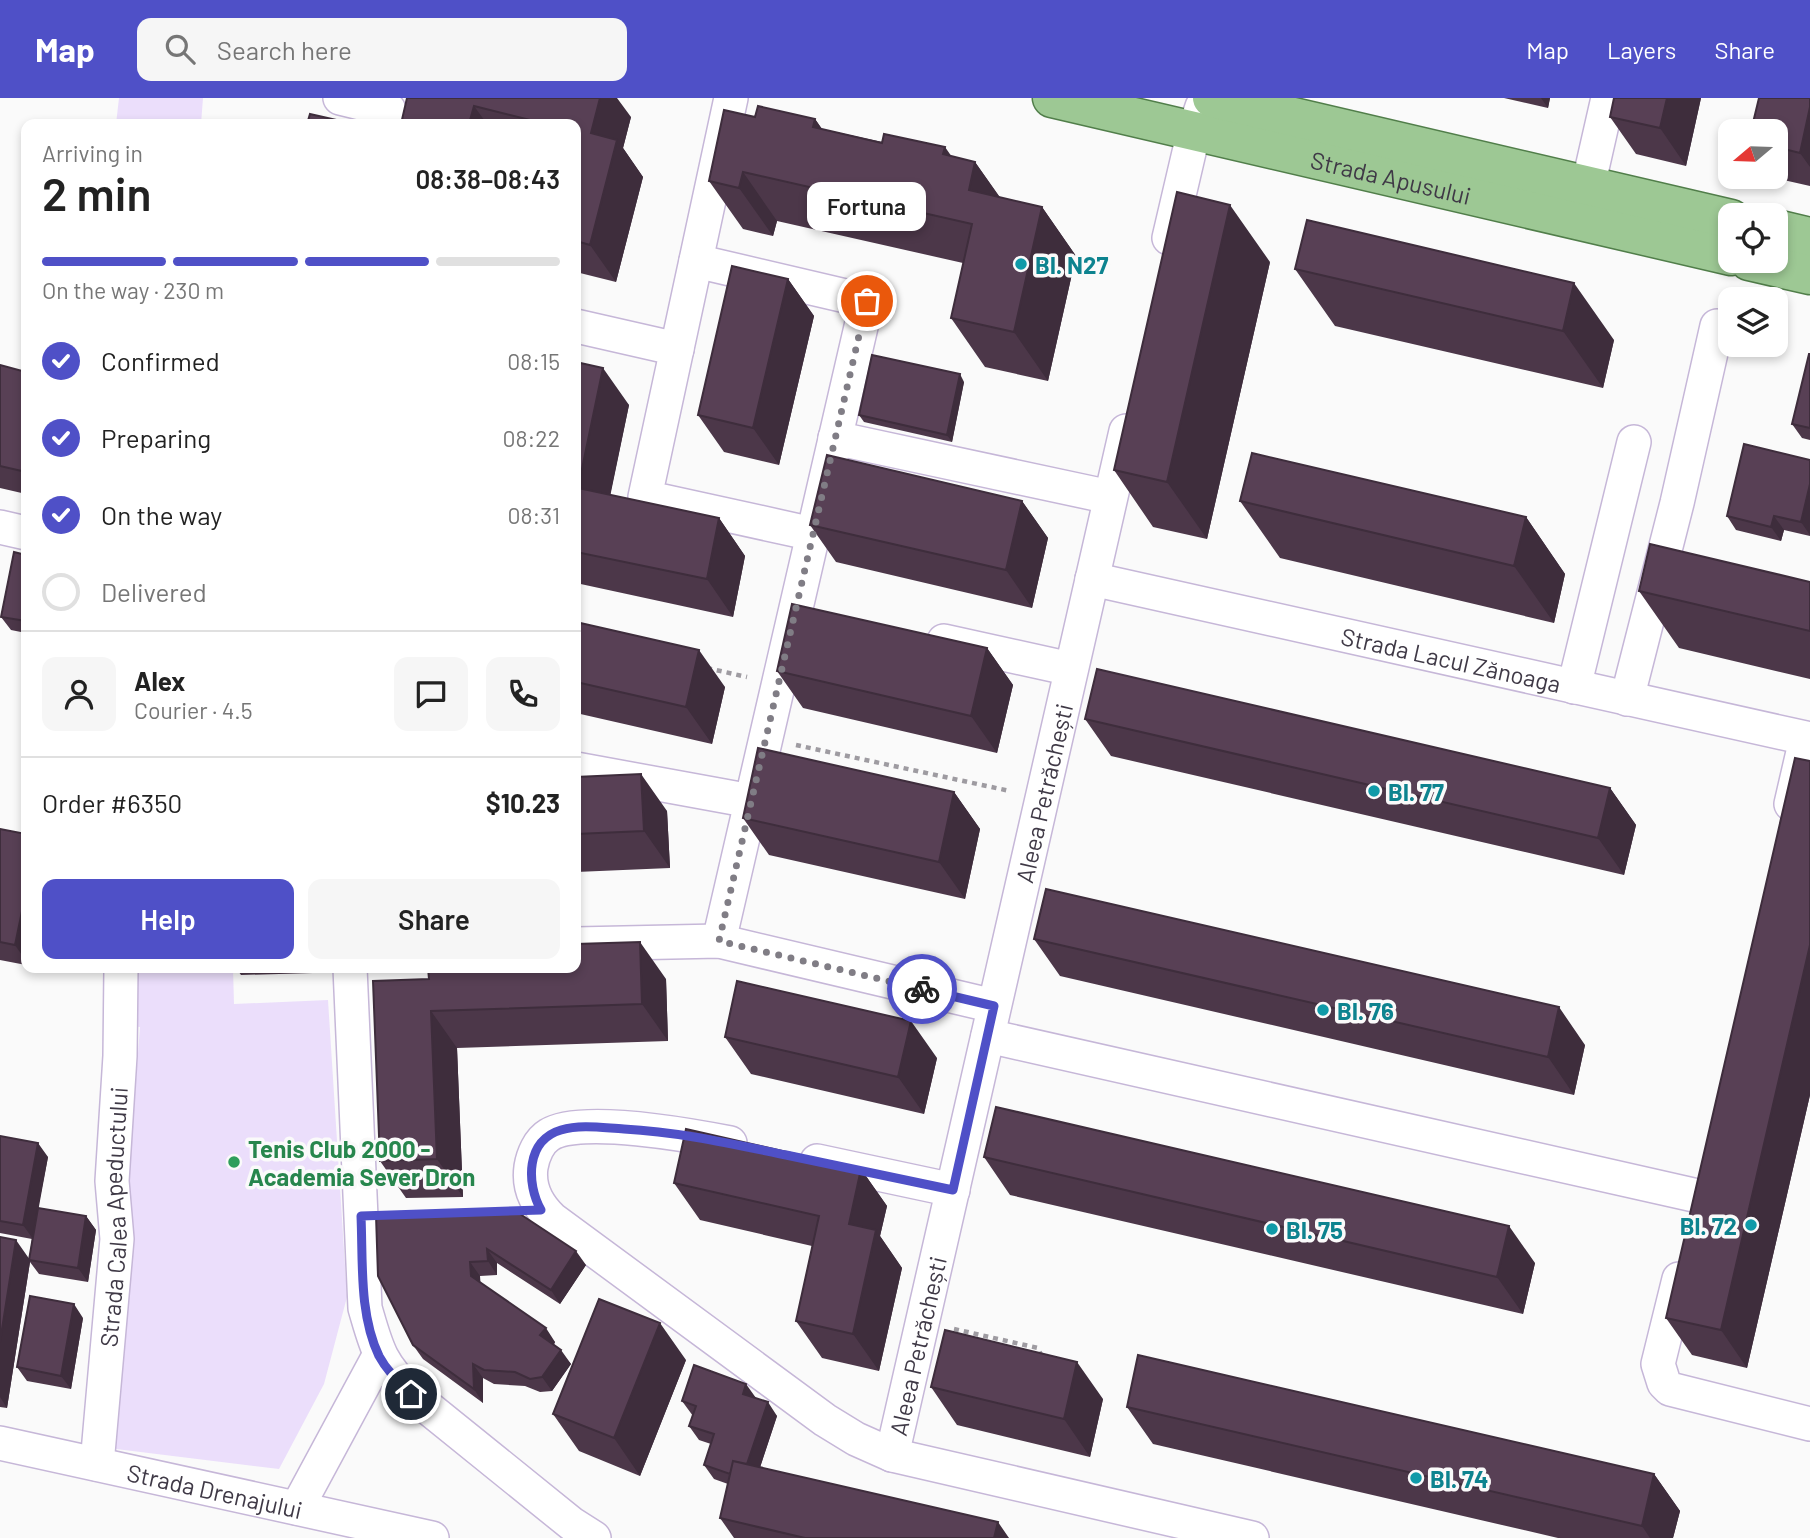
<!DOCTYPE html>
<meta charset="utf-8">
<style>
body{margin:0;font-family:Barlow,sans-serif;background:#f6f6f6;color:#222;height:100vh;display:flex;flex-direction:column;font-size:26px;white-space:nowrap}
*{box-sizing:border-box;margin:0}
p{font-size:23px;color:#767676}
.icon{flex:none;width:38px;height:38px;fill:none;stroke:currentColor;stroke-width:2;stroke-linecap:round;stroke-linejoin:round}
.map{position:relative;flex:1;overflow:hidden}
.sheet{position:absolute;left:21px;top:21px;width:560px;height:854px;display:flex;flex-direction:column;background:#fff;border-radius:14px;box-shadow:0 4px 10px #0003}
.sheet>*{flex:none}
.needle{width:46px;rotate:251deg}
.buttons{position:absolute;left:1718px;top:21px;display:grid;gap:14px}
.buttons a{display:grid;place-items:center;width:70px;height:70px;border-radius:14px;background:#fff;box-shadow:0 4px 10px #0003;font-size:35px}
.pin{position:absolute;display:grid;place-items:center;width:60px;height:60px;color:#fff;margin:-30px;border:4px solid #fff;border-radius:50%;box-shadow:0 2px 7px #0007}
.courier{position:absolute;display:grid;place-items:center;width:70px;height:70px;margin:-35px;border:5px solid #4f50c7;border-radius:50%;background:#fff;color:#222;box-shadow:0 2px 9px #0007}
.bubble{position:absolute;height:49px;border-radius:14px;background:#fff;box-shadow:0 4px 10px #0003;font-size:23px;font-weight:600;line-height:49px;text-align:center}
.headline em{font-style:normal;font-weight:600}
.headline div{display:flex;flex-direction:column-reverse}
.headline{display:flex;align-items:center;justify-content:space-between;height:119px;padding:0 21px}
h1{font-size:46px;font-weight:600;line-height:52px}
.bar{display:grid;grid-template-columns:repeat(4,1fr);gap:10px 7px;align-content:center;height:84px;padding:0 21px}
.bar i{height:9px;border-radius:5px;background:#e0e0e0}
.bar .on{background:#4f50c7}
.bar p{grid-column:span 4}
.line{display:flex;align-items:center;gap:18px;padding:0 21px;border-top:2px solid #e0e0e0}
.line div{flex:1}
.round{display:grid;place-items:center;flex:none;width:74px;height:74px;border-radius:14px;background:#f6f6f6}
ol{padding:0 21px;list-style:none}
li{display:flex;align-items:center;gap:21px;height:77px}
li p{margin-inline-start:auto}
li .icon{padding:7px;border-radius:50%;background:#4f50c7;color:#fff;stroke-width:4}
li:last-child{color:#767676}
li i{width:38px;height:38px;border:4px solid #e0e0e0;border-radius:50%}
.button{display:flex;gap:14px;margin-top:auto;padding:14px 21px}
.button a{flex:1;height:80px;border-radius:14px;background:#4f50c7;color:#fff;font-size:28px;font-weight:600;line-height:80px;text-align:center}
.button a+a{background:#f6f6f6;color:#222}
header{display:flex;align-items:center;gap:42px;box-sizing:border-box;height:98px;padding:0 35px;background:#4f50c7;color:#fff}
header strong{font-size:33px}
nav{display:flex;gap:38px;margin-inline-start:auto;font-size:24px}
.search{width:490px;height:63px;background:#f6f6f6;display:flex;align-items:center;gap:18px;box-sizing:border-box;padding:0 24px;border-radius:14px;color:#767676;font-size:26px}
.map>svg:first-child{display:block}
.green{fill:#ebdefb}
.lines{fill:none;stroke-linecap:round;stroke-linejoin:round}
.minor-casing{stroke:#c6b7d8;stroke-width:36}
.major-casing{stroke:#517e4a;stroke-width:41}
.path{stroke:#9e9ba1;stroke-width:4.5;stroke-dasharray:5 5;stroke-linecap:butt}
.minor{stroke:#fff;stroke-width:33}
.major{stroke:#9dc894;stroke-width:38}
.wall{fill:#4c3749}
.shaded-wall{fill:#3e2d3c}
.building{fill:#584055;stroke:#3e2d3c;stroke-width:2}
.done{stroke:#807d85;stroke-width:7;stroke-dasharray:0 12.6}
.route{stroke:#4f50c7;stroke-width:9}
.culture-dot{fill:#0f9aa8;stroke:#fafafa;stroke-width:2.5}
.leisure-dot{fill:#2e9e5b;stroke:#fafafa;stroke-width:2.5}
.labels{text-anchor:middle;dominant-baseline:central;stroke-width:7;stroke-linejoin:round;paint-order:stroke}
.street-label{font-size:24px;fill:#3f3946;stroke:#fafafa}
.culture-label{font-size:24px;font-weight:bold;fill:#0d838f;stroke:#fafafa;text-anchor:start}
.leisure-label{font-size:24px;font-weight:bold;fill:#27864d;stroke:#fafafa;text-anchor:start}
</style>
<header>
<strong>Map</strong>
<div class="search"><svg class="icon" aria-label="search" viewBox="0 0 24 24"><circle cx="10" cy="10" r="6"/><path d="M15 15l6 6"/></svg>Search here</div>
<nav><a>Map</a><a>Layers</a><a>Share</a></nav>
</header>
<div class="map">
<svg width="1810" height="1440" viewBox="0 0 1810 1440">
<rect width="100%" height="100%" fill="#fafafa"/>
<path class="green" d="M119 0H203L201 26H116Z
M114 870H233L234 906 328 902 347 1199 324 1286 279 1371 108 1350 140 929 114 926Z"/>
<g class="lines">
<g class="minor-casing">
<g id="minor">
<path d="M340 0 389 12"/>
<path d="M731 0 645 399 813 436"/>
<path d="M1588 88 1608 0"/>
<path d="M1169 140 1194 33 1202 9"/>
<path d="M696 163 867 203 719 843"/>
<path d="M576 228 677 251"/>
<path d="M835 340 1110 399"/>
<path d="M0 429 26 435"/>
<path id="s1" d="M1092 481 1810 641"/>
<path d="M944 543 1071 571"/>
<path d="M1574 589 1634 344"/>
<path d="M1627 601 1677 405 1717 228"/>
<path d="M576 671 751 703"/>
<path d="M1791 706 1806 641"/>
<path d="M576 846 719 843 994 908"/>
<path d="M350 870 365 1210C377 1251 379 1264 411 1296L572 1426 594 1440"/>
<path d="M988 938 1698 1098"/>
<path d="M730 1045C694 1038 579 1017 549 1037 539 1043 533 1057 531 1069 528 1090 537 1107 552 1121L825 1322 856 1341 892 1357 1252 1440"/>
<path d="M817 1063 953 1092"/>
<path d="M1679 1181 1658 1266 1664 1285 1670 1291 1810 1326"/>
<path id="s2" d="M0 1345 432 1440"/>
<path id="s3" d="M892 1357 1126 333"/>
<path id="s4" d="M97 1366 117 1141 112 1083 120 958 121 870"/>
<path d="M297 1410 379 1258"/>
</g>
</g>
<g class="major-casing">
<g id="major">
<path id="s5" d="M1052 0 1731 158"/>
<path d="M1212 0 1731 121"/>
<path d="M1776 131 1810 139"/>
<path d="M1749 163 1810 177"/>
</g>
</g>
<path class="path" d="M707 570 747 579
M796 647 1010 693
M954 1231 1038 1250 1042 1259"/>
<use href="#minor" class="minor"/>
<use href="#major" class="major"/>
</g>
<path class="wall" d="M407 0 631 19 623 50 643 79 616 184 576 174V26H401Z
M1504 0H1550L1548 10Z
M1701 0 1686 68 1636 56 1610 19Z
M1810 0V88L1775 80 1774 79H1776V33Z
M755 19 815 21 822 31 975 64 1000 100 1042 109 1076 158 1048 283 985 269 951 220 963 165 777 123 773 138 743 131 709 83Z
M1270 164 1207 441 1153 429 1114 372Z
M1295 171 1614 242 1603 290 1335 228Z
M788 181 814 218 779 367 724 354 698 317Z
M1810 256V342L1802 340 1792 326Z
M576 264 629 307 610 397 719 420 745 458 733 519 576 485Z
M0 267 26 274V396L0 390Z
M964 284 952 344 864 324 859 317Z
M1810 362V438L1784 432 1781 443 1736 432 1727 418Z
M1022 403 1048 440 1032 510 836 464 810 427Z
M1240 403 1526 419 1565 476 1554 525 1280 460Z
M26 457V535L11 532 1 519Z
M1810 484V581L1679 550 1639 493Z
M576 524 725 589 712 646 576 615Z
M987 550 1013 587 997 655 803 610 777 573Z
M1085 621 1610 690 1636 727 1624 777 1111 658Z
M1810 663V997L1747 1270 1692 1257 1666 1220Z
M576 679 667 713 670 770 576 774Z
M954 694 980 731 965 801 769 757 743 720Z
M0 731 26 736V867L0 862Z
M1034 841 1585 947 1574 997 1060 878Z
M236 870H313V875L241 877Z
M666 881 668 943 457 950 463 1099 406 1100 380 1063 373 883Z
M725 939 937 960 924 1016 751 976Z
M0 1038 48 1059 38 1110 86 1118 96 1132 88 1184 39 1176 30 1164 7 1310 0 1309V1139L29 1161 32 1141 0 1135Z
M984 1059 1535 1165 1523 1216 1010 1097Z
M861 1071 887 1108 880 1138 902 1170 879 1273 822 1260 796 1223 812 1148 700 1122 674 1085Z
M376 1117 586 1167 560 1206 497 1165V1177L480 1178V1184L555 1244 554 1247 571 1266 552 1293 540 1294 525 1288 494 1286 483 1280V1305L423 1261 413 1247Z
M83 1220 71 1291 27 1283 17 1269Z
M686 1262 640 1378 579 1353 553 1316Z
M931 1289 1103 1301 1090 1359 957 1327Z
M756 1300 777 1318 760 1369 1009 1440H734L720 1420 728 1386 714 1381 704 1367 711 1346 699 1342 689 1328 693 1318 682 1303Z
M1127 1309 1654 1376 1680 1413 1673 1440H1558L1153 1346Z"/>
<path class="shaded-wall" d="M600 0H617L631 19 623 50 643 79 616 184 590 147 591 35Z
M1541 0H1550L1548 10Z
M1667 0H1701L1686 68 1660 30Z
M474 8 487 26H469Z
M1810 9V69L1800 55Z
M815 21 849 70 813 29Z
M945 49 970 85 975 64 1009 112 1003 141 943 56Z
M743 74 777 123 773 138 739 90Z
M1230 107 1270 164 1207 441 1167 384Z
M1042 109 1076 158 1048 283 1014 234Z
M788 181 814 218 779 367 753 330Z
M1574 185 1614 242 1603 290 1563 233Z
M603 270 629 307 604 428 578 390Z
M960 276 964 284 952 344 947 337Z
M1810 386V437L1801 424Z
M1022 403 1048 440 1032 510 1006 472Z
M1774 418 1784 432 1781 443 1771 429Z
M1526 419 1565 476 1554 525 1514 468Z
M719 420 745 458 733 519 707 481Z
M987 550 1013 587 997 655 971 618Z
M699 552 725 589 712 646 686 609Z
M641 676 667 713 670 770 644 733Z
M1610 690 1636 727 1624 777 1598 740Z
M954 694 980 731 965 801 939 764Z
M26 794V863L15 847Z
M640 844 666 881 668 943 642 906Z
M1810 847V997L1747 1270 1721 1232Z
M1559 909 1585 947 1574 997 1548 959Z
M431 913 457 950 463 1099 437 1061Z
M911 923 937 960 924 1016 898 979Z
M38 1045 48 1059 33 1141 23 1127Z
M861 1071 887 1108 880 1138 902 1170 879 1273 853 1236 849 1126Z
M86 1118 96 1132 88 1184 78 1170Z
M1509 1128 1535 1165 1523 1216 1497 1179Z
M16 1142 30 1162H29L30 1164 7 1310 0 1299V1244Z
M487 1151 497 1165V1177L488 1163Z
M576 1153 586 1167 560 1206 551 1192Z
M470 1164 480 1178 481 1192 471 1178Z
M74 1206 83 1220 71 1291 61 1278Z
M660 1225 686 1262 640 1378 614 1340Z
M546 1230 555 1244 550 1251 540 1237Z
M561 1252 571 1266 552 1293 542 1279Z
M1077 1264 1103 1301 1090 1359 1064 1321Z
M473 1266 483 1280V1305L474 1291Z
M746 1286 756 1300 753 1310 743 1296Z
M768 1304 777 1318 752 1394 742 1380Z
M1654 1376 1680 1413 1673 1440H1650L1642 1428Z
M998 1424 1009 1440H994Z"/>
<path class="building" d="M407 0H600L591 35 617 42 590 147 576 143V26H546L474 8 469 26H401Z
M1614 0H1667L1660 30 1610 19Z
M1759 0H1810V9L1800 55 1776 49V33H1751Z
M758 8 815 21 813 29 882 45 884 36 945 49 943 56 975 64 969 92 1042 109 1014 234 951 220 972 126 743 74 739 90 709 83 724 12 755 19Z
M310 16 354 26H307Z
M1177 94 1230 107 1167 384 1114 372Z
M1307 122 1574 185 1563 233 1295 171Z
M732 168 788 181 753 330 698 317Z
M1809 256H1810V330L1792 326Z
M872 257 960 276 947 337 859 317Z
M576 264 603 270 578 390 719 420 707 481 576 454Z
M0 267 26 274V374L0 368Z
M1744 346 1810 362V386L1801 424 1774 418 1771 429 1727 418Z
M1252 355 1526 419 1514 468 1240 403Z
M827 357 1022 403 1006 472 810 427Z
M1650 446 1810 484V533L1639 493Z
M14 454 26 457V523L1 519Z
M792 506 987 550 971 618 777 573Z
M576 524 699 552 686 609 576 584Z
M1097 571 1610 690 1598 740 1085 621Z
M758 650 954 694 939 764 743 720Z
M1795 660 1810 663V847L1721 1232 1666 1220Z
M641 676 644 733 576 736V679Z
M0 731 26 736V794L15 847 0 844Z
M1046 791 1559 909 1548 959 1034 841Z
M640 844 642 906 431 913 437 1061 380 1063 373 883 429 881 428 870H576V846Z
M737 883 911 923 898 979 725 939Z
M996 1009 1509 1128 1497 1179 984 1059Z
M686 1031 861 1071 849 1126 876 1132 853 1236 796 1223 819 1118 674 1085Z
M0 1038 38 1045 23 1127 0 1123Z
M38 1110 86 1118 78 1170 29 1162Z
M514 1112 576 1153 551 1192 487 1151 488 1163 470 1164 471 1178 546 1230 540 1237 561 1252 542 1279 530 1281 515 1274 484 1272 473 1266 474 1291 413 1247 378 1178 376 1117Z
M0 1139 16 1142 0 1244Z
M30 1198 74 1206 61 1278 17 1269Z
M599 1201 660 1225 614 1340 553 1316Z
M945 1232 1077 1264 1064 1321 931 1289Z
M1138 1257 1654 1376 1642 1428 1127 1309Z
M694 1267 746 1286 743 1296 768 1304 747 1366 733 1363 730 1376 704 1367 714 1336 689 1328 696 1308 682 1303Z
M733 1363 998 1424 994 1440H805L720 1420Z"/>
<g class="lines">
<path class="done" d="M867 203 719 843 922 891"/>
<path class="route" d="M411 1296C399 1284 387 1273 379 1258 359 1216 363 1164 361 1118L541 1112C526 1085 526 1042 561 1032 581 1026 604 1030 624 1031 680 1034 732 1046 786 1057 842 1069 897 1080 953 1092L994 908 922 891"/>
</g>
<g class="culture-dot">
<circle cx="1021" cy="166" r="7"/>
<circle cx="1374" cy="693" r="7"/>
<circle cx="1323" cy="912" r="7"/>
<circle cx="1751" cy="1127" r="7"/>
<circle cx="1272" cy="1131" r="7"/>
<circle cx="1416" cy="1380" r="7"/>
</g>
<circle class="leisure-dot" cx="234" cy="1064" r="7"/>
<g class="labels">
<g class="street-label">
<text stroke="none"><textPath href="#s5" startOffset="348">Strada Apusului</textPath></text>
<text stroke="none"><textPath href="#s1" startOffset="368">Strada Lacul Zănoaga</textPath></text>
<text stroke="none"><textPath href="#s3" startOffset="679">Aleea Petrăchești</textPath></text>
<text stroke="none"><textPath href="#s4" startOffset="248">Strada Calea Apeductului</textPath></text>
<text stroke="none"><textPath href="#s3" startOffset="112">Aleea Petrăchești</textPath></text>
<text stroke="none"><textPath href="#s2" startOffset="220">Strada Drenajului</textPath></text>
</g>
<g class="culture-label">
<text x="1035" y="166">Bl. N27</text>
<text x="1388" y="693">Bl. 77</text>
<text x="1337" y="912">Bl. 76</text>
<text x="1737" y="1127" text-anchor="end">Bl. 72</text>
<text x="1286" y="1131">Bl. 75</text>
<text x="1430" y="1380">Bl. 74</text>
</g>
<g class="leisure-label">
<text x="248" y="1050">Tenis Club 2000 -<tspan x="248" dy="28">Academia Sever Dron</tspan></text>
</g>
</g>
</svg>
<div class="buttons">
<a><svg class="needle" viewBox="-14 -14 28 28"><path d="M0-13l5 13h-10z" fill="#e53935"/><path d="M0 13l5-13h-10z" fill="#767676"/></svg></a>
<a><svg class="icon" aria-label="locate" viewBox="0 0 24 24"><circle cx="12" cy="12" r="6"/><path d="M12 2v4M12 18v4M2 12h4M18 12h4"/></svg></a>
<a><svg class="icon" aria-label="layers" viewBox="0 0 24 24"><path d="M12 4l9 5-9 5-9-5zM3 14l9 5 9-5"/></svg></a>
</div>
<div class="pin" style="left:867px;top:203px;background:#ea580c"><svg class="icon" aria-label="bag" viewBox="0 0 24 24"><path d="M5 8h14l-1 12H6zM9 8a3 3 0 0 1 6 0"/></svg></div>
<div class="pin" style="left:411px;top:1296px;background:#1f2937"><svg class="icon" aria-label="home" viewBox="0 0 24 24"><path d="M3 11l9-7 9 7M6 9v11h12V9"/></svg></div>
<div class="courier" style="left:922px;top:891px"><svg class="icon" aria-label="bike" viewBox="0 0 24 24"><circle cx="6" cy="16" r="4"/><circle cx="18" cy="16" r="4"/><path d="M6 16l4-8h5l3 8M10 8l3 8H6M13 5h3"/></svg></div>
<div class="bubble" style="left:807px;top:84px;width:119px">Fortuna</div>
<section class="sheet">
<div class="headline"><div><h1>2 min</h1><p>Arriving in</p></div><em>08:38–08:43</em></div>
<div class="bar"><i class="on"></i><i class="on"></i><i class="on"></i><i></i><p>On the way · 230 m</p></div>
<ol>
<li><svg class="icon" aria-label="check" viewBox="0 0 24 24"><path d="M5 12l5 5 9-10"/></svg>Confirmed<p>08:15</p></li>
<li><svg class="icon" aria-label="check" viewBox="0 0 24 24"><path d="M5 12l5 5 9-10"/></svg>Preparing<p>08:22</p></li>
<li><svg class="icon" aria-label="check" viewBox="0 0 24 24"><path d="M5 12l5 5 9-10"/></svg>On the way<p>08:31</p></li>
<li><i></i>Delivered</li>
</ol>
<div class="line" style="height:126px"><a class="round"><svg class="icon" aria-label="person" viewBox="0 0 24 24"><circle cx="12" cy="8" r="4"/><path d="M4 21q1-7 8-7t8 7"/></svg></a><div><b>Alex</b><p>Courier · 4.5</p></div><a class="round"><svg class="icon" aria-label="chat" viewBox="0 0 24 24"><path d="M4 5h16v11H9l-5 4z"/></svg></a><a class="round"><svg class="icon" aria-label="phone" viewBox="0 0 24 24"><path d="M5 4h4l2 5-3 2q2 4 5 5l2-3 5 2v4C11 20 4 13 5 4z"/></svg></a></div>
<div class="line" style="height:91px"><div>Order #6350</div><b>$10.23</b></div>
<div class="button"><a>Help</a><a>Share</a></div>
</section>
</div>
